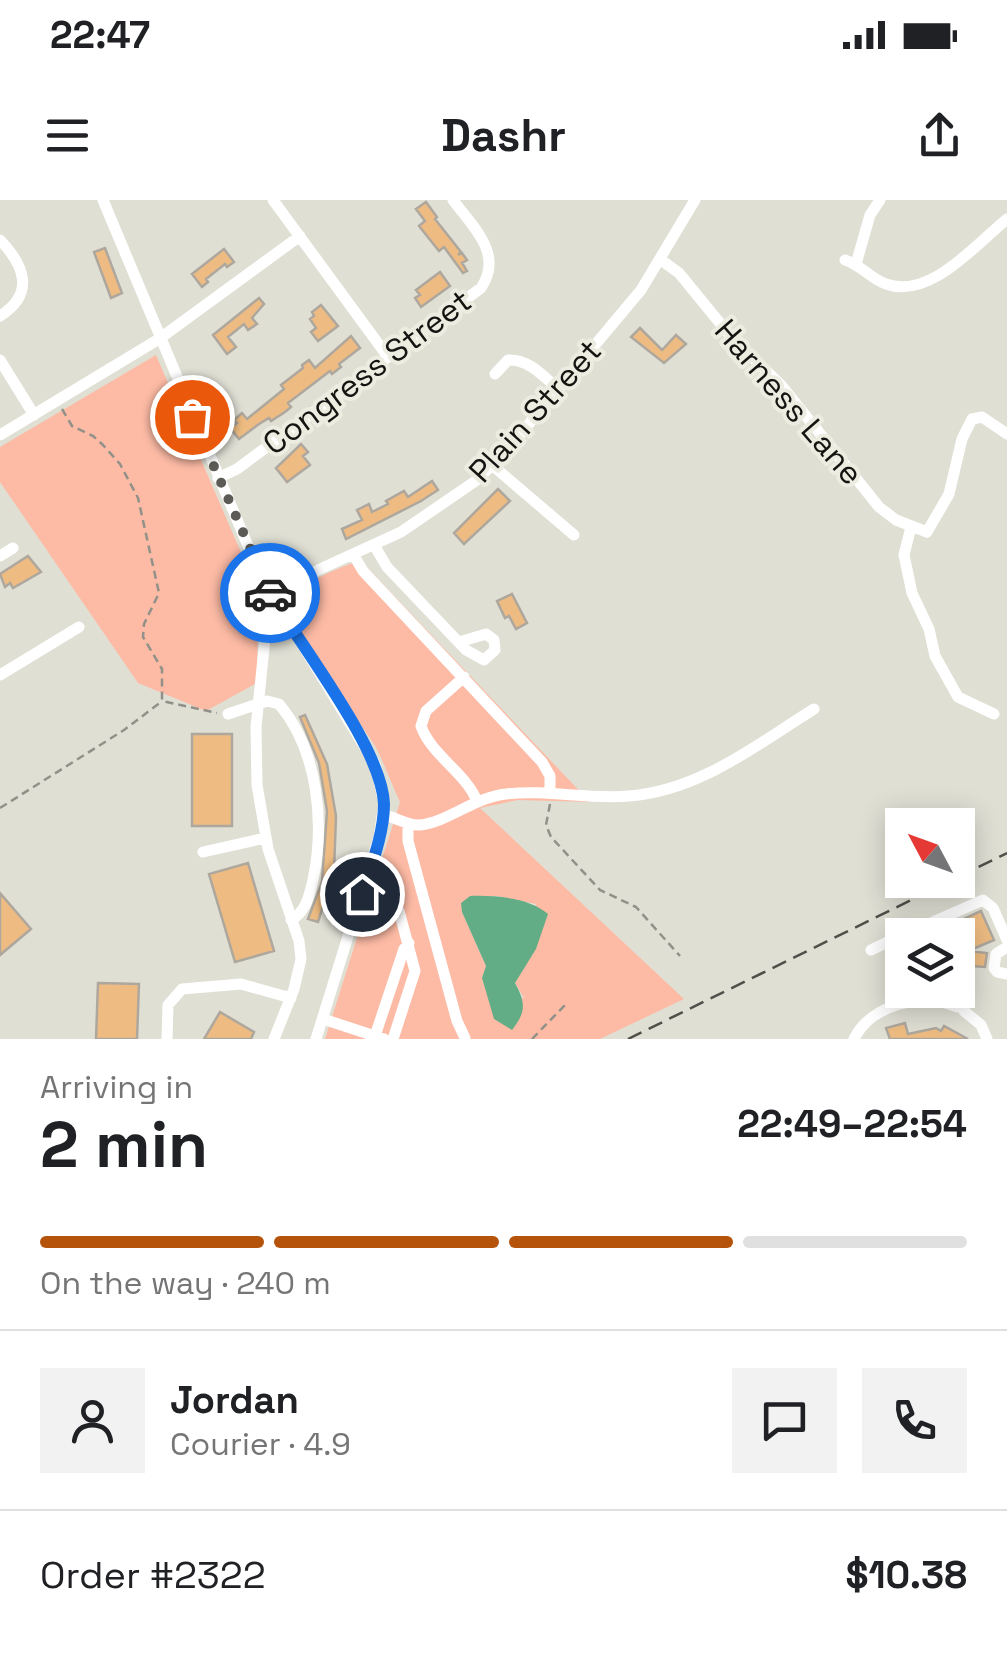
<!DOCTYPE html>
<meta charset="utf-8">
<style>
body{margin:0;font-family:"Space Grotesk",sans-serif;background:#f2f2f2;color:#202124;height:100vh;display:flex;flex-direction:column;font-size:38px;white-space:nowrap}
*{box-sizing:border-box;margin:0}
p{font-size:32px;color:#757577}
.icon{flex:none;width:55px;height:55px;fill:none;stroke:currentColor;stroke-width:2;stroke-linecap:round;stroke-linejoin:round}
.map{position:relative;height:839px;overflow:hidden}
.panel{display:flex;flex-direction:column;background:#fff;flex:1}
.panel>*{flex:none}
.needle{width:65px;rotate:311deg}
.fabs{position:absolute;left:885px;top:608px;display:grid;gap:20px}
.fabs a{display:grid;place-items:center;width:90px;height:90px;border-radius:0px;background:#fff;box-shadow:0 5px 25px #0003;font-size:50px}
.pin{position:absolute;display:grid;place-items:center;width:85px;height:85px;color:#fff;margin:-42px;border:5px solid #fff;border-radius:50%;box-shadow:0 2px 10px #0007}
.courier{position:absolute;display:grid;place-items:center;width:100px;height:100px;margin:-50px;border:8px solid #1a73e8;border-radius:50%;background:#fff;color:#222;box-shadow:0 2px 12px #0007}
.summary em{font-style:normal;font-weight:700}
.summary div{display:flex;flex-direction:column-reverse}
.summary{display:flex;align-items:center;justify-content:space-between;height:170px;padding:0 40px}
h1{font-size:65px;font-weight:700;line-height:75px}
.bar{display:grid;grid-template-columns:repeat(4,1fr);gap:15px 10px;align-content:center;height:120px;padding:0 40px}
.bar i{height:12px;border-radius:8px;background:#e0e0e0}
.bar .current{background:#b45309}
.bar p{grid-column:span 4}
.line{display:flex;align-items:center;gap:25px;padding:0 40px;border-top:2px solid #e0e0e0}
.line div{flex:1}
.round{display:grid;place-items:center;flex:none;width:105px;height:105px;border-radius:0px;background:#f2f2f2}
.status{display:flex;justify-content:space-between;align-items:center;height:70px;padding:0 50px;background:#fff;direction:ltr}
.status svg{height:28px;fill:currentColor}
header{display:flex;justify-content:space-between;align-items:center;height:130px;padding:0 40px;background:#fff;font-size:45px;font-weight:700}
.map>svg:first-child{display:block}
.green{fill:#fdbba5;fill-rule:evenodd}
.water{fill:#63ad86}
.building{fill:#eebc82;stroke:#aea79e;stroke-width:2.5}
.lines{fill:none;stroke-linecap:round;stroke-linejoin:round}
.path{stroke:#929189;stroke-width:2.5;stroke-dasharray:8 5;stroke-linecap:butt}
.minor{stroke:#fff;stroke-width:11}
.rail{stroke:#504f49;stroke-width:2.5;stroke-dasharray:15 8;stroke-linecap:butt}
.done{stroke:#5c5b55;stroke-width:10;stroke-dasharray:0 18}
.route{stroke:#1a73e8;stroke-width:12}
.labels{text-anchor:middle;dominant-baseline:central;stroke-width:8;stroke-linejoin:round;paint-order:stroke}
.street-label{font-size:32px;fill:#151411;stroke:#edece1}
</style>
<div class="status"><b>22:47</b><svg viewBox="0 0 49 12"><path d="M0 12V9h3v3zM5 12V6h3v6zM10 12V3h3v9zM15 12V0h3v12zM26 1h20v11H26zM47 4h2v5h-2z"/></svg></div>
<header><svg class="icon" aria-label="menu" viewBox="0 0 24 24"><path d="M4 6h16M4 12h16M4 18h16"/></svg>Dashr<svg class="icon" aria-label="share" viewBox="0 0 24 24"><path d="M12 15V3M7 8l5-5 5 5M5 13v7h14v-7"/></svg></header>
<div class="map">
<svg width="1007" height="839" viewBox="0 0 1007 839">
<rect width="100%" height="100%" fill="#e0dfd4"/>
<path class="green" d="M156 155 258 392 257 483 206 511 138 483 0 282V247Z
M360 360 590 602 518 600 480 608 684 799 600 839H325L400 602C391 583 384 562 374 544 357 517 286 429 296 402 304 378 339 369 360 360ZM470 696H497L536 704 515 783 524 798 488 797 482 778 486 766 462 712V703Z"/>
<path class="water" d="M470 696C495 695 530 698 548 714L536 749 515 783C526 803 526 812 512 830L494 819 482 778 486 766 462 712 461 703Z"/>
<path class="building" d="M426 2 437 17 435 19 461 52 458 55 462 53 467 60 462 63 467 71 463 73 444 47 439 51 419 26 425 21 416 9Z
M105 48 122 93 111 98 94 52Z
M224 49 234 62 227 67 225 64 206 79 208 82 202 87 192 74Z
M440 72 450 86 421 107 415 98 420 95 416 90Z
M259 98 264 104 252 118 257 124 248 130 244 124 228 137 236 147 227 154 213 135Z
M321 105 338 126 318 141 311 132 316 128 310 119 314 116 312 112Z
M640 128 662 150 676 135 686 144 664 163 631 137Z
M351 136 360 148 339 164 341 167 332 174 330 171 288 203 291 207 285 212 271 221 269 218 259 224 239 239 230 228 237 223 234 220 242 213 247 219 284 189 281 185 303 168 302 165 309 160 315 168Z
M301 244 308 252 303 256 310 265 287 282 276 268Z
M432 281 438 290 421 301 346 339 342 329 362 320 357 310 369 304 372 312 388 304 386 301 404 291 408 297Z
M498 289 510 301 464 344 454 333Z
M28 356 41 372 13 388 10 383 5 387 0 374Z
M512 394 527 423 516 429 509 416 505 418 497 401Z
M305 515 327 564 336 616 334 672 318 722 308 719 322 682 327 611 319 563 300 517Z
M192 534H232V626H192Z
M248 663 274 751 235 762 209 674Z
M0 693 31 729 0 755Z
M981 711 994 740 968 751 987 753 985 767 971 766 969 783 958 782V735H929Z
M98 783 139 784 137 839H96Z
M220 812 254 832 251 839H204Z
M905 823 908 834 936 828 941 831 944 826 968 839H890L886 828Z"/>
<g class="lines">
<path class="path" d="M62 209 72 226 93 236 103 245 120 264 138 298 159 393 144 424 143 437 162 469V501L217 513
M550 604 546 625 551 637 600 690 636 707 680 756
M0 608 124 530 161 502
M532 839 565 805"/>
<path class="minor" d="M103 0 261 377 375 564 384 603 379 637 316 839
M273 0 388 157
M0 40C25 66 35 94 0 116
M661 60 679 73 733 139 781 185 879 307 896 320 927 332 949 294 962 239 972 219 982 217 1007 234
M845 60C861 65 871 79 886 84 930 100 976 44 1007 19
M856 64 870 15 880 0
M0 160 34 215
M495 174 508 160C529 159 543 176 558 189
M0 235 159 139 300 36
M492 265 574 335
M218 278 237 269 481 88C504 54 473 27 453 0
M911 327 904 355 912 393 929 429 935 456 958 497 994 514
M374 345 387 367 466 450 484 460 495 450 494 440 486 434 459 442
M353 354 363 371 542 562 550 576V592
M0 356 13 348
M273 399 318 370 401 332 477 280 507 250 641 90 695 0
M0 475 79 427
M464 477 426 511 421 526C431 555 465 572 477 601
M228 514 267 501 279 504C318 550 325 623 313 680 309 696 306 712 291 720
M383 615C396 617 408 626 420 625 448 622 475 597 506 594 547 589 588 600 629 596 699 591 756 545 814 509
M408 623V641L457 821 465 838
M203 652 265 638
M363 694 399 711 415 771 393 839
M903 735 983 700 993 708 1007 740
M1007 747 996 754 994 768 997 772 1007 774
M871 750 902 735
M964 811 981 825 987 839
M323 819 384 839
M167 839 168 805 182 789 241 784 291 798
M274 839 294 789 301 759 299 741 268 649 257 585 256 527 265 438 269 430 285 419
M374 839 404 749 409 743
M854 839C871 804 923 792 957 807"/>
<path class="rail" d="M958 677 1007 653
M628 839 952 680"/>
</g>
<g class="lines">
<path class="done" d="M192 217 270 393"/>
<path class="route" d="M270 393C300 446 382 548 384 604 384 634 371 666 362 694"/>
</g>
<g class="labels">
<g class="street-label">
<text transform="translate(367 172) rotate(-37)">Congress Street</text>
<text transform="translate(789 202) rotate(49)">Harness Lane</text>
<text transform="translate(535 211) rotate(-48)">Plain Street</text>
</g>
</g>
</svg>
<div class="fabs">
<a><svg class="needle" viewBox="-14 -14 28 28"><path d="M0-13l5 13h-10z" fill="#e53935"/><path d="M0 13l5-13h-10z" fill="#757577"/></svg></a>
<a><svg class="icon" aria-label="layers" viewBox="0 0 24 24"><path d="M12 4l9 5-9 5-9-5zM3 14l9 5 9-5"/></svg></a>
</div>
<div class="pin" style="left:192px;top:217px;background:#ea580c"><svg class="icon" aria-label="bag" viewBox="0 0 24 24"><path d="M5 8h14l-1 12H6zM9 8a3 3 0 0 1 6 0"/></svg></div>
<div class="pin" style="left:362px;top:694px;background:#1f2937"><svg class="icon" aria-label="home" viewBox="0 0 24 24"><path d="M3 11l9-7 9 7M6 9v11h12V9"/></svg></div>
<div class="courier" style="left:270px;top:393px"><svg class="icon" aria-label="car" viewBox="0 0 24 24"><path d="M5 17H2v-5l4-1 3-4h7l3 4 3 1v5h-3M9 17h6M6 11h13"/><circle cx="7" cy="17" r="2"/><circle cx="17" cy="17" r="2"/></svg></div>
</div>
<section class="panel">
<div class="summary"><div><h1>2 min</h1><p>Arriving in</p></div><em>22:49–22:54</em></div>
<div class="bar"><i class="current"></i><i class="current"></i><i class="current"></i><i></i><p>On the way · 240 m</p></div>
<div class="line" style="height:180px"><a class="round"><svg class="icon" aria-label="person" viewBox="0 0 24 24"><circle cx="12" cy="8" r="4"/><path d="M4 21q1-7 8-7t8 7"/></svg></a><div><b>Jordan</b><p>Courier · 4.9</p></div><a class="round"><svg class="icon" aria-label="chat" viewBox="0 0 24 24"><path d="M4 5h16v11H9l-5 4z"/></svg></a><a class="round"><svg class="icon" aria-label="phone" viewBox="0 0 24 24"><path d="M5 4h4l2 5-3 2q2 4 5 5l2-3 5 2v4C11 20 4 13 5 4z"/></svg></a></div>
<div class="line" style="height:130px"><div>Order #2322</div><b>$10.38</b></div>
</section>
